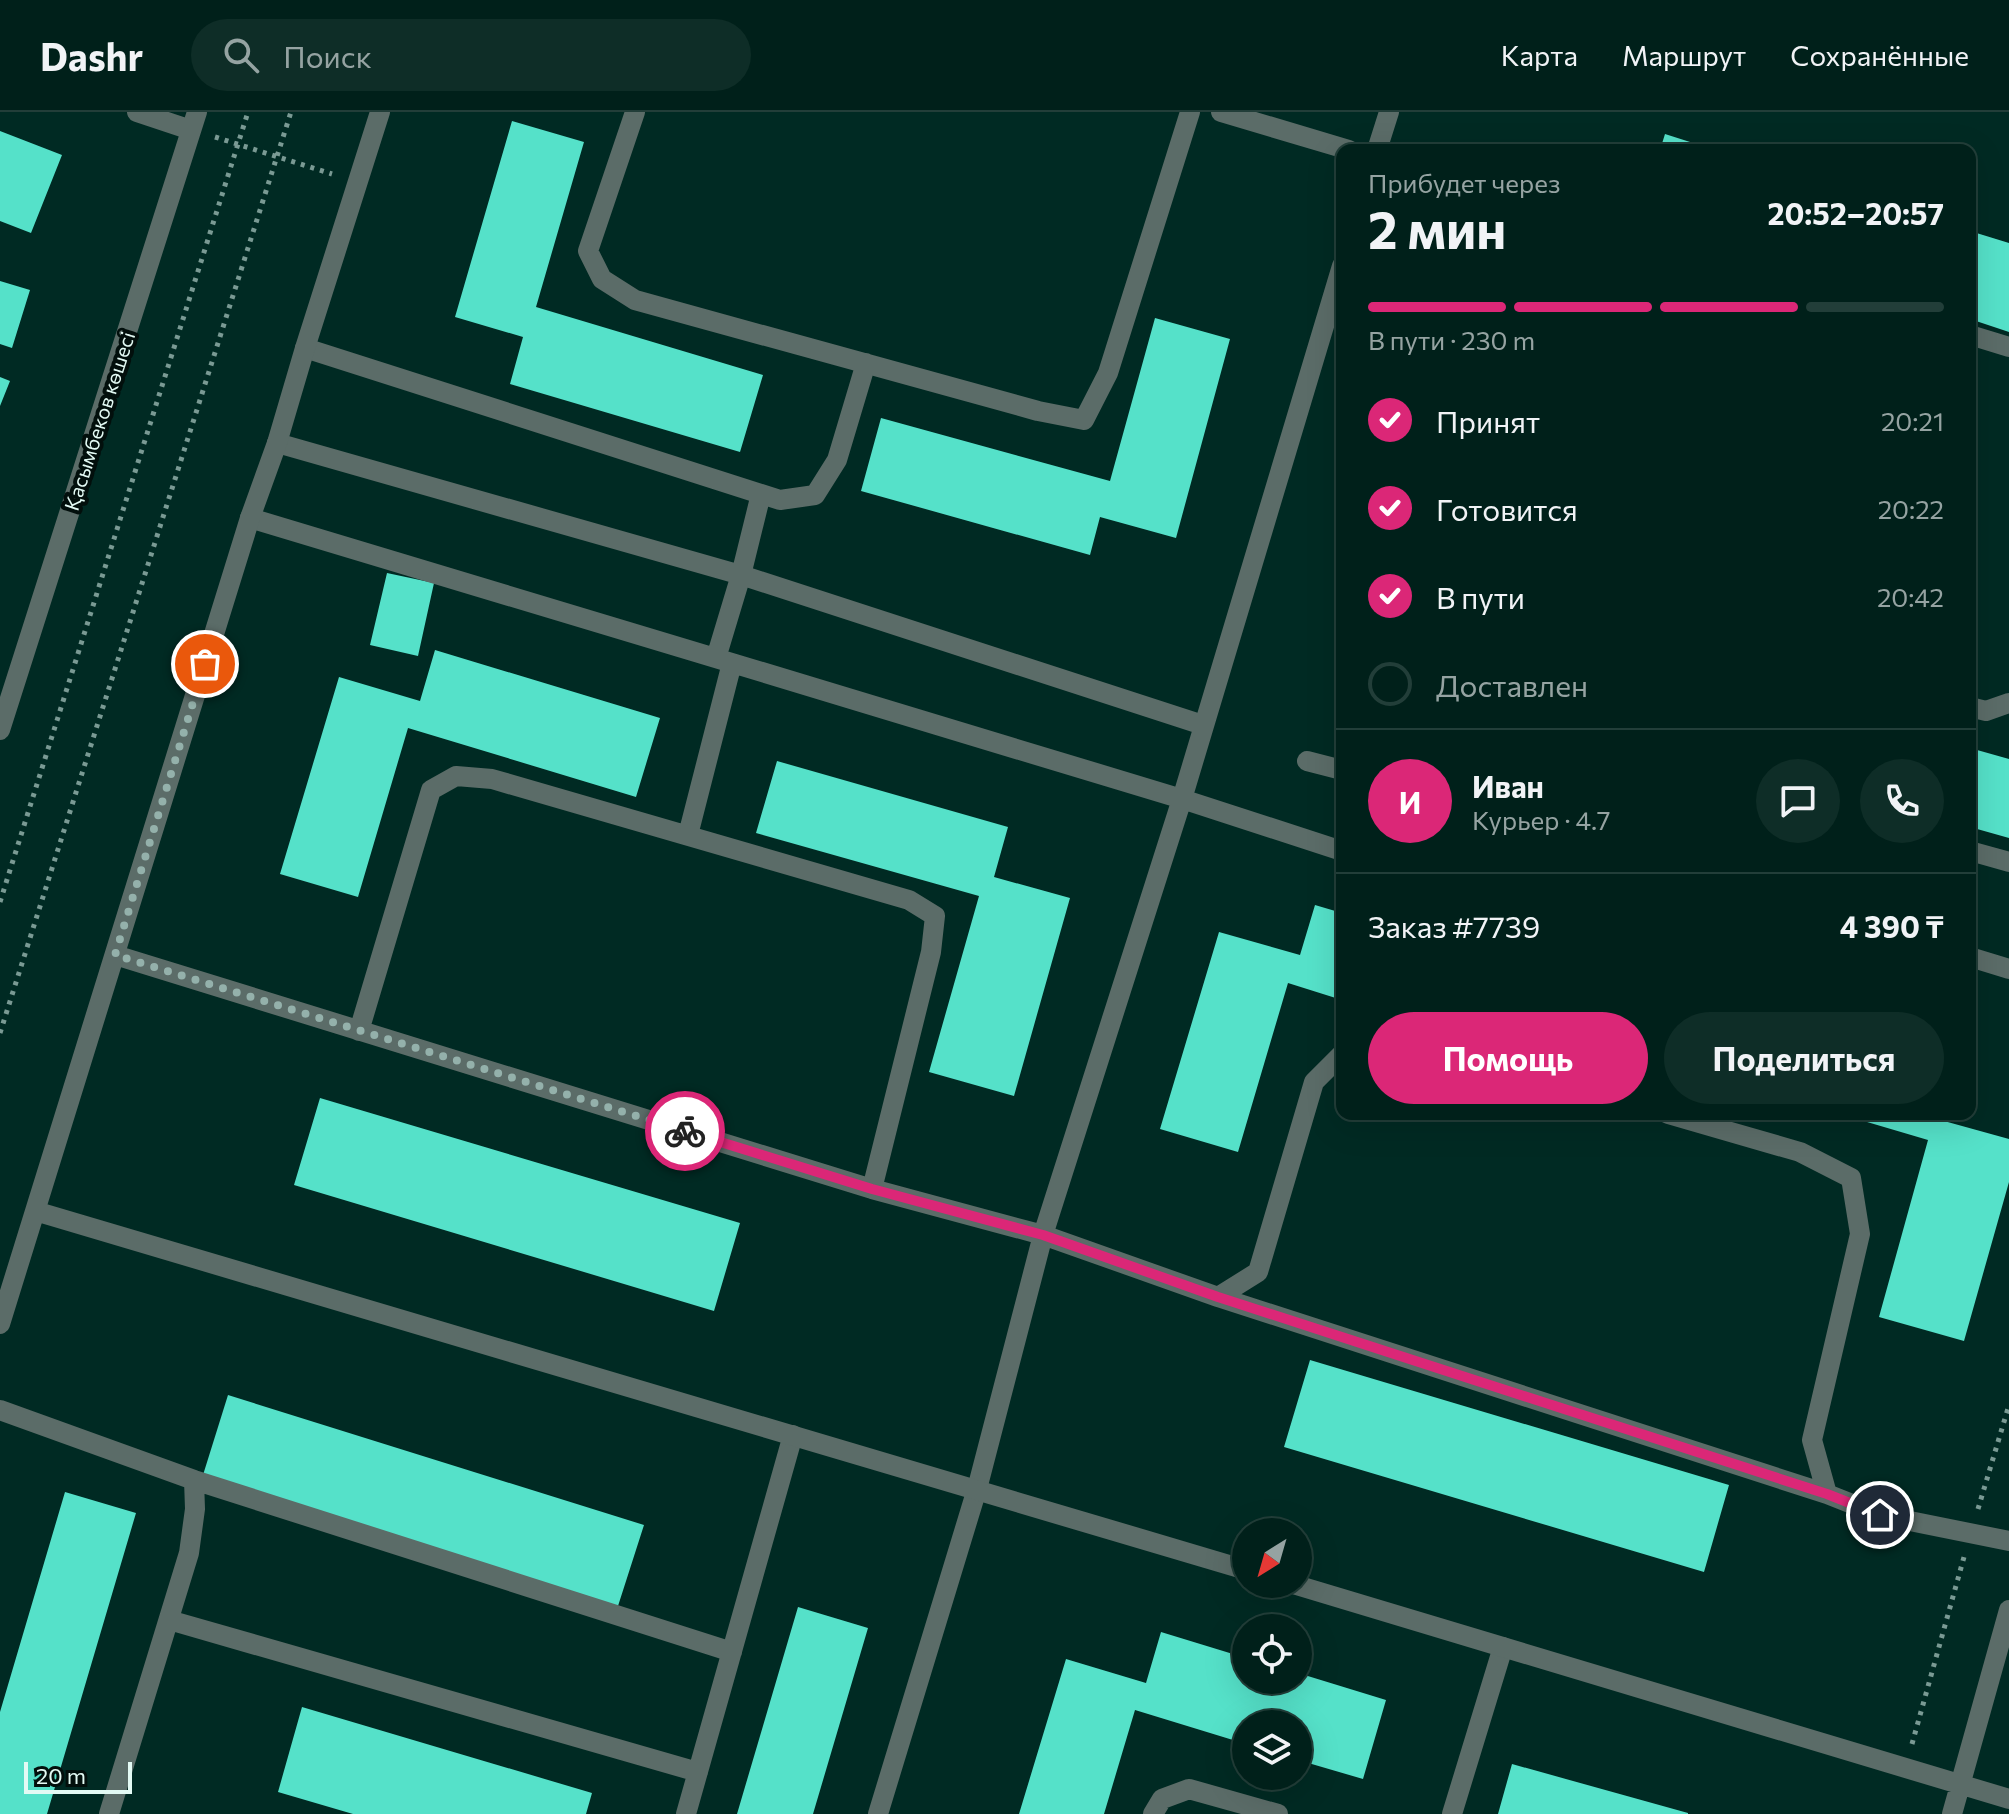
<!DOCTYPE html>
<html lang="ru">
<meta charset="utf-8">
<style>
body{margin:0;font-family:Commissioner,sans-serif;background:#0e2d27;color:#f1f3f6;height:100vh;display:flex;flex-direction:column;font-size:30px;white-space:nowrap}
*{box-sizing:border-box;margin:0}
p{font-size:26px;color:#95a3a2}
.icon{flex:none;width:44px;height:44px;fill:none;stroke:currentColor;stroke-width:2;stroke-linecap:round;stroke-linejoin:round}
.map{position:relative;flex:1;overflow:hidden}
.drawer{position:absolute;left:1336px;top:32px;width:640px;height:976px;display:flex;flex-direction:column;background:#00201a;border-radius:16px;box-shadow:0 8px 32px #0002,0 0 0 2px #223e39}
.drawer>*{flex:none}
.needle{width:52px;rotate:217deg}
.tools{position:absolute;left:1232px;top:1406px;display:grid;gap:16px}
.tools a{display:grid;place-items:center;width:80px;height:80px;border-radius:50%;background:#00201a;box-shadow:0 8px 32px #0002,0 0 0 2px #223e39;font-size:40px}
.scale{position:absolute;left:24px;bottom:20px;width:108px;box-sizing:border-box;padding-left:8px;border:4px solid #e3faf4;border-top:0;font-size:22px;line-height:28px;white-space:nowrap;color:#e3faf4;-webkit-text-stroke:6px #020f0c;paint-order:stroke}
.pin{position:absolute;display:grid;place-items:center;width:68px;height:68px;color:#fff;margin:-34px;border:4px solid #fff;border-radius:50%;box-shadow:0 2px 8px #0007}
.courier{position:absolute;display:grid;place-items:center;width:80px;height:80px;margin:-40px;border:6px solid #db2777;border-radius:50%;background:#fff;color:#222;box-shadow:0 2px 10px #0007}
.summary em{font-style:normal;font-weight:700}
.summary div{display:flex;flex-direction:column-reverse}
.summary{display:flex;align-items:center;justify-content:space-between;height:136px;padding:0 32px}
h1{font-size:52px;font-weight:700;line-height:60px}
.bar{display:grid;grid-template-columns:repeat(4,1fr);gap:12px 8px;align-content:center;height:96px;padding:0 32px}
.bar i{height:10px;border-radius:6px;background:#223e39}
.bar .selected{background:#db2777}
.bar p{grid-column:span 4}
.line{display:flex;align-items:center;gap:20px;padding:0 32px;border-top:2px solid #223e39}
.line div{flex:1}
.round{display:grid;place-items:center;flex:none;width:84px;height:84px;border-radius:42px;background:#0e2d27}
ol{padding:0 32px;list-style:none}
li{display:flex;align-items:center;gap:24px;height:88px}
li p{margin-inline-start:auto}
li .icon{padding:8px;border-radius:50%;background:#db2777;color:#fff;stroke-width:4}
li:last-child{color:#95a3a2}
li i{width:44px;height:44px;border:4px solid #223e39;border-radius:50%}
.primary-button{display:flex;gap:16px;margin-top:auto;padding:16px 32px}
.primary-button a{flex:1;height:92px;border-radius:48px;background:#db2777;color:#fff;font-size:32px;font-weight:700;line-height:92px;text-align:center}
.primary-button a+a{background:#0e2d27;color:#f1f3f6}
header{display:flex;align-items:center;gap:48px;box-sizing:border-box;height:112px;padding:0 40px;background:#00201a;border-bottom:2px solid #223e39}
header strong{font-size:38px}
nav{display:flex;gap:44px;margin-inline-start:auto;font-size:28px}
.search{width:560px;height:72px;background:#0e2d27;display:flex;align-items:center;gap:20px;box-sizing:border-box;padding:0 28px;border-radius:44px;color:#95a3a2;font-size:30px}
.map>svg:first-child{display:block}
.building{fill:#55e1c9}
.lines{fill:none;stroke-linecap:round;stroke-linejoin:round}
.path{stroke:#7a9a94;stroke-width:5;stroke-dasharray:4 6;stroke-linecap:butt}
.lane{stroke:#5b6c68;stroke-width:20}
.street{stroke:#5b6c68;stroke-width:20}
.done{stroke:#94b1ab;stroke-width:8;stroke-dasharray:0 14.4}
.route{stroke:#db2777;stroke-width:10}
.labels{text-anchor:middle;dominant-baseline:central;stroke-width:8;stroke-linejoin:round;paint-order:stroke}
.street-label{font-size:20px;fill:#e3faf4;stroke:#020f0c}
</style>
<header>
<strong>Dashr</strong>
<div class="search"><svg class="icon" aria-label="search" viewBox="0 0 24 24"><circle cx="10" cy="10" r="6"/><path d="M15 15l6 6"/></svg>Поиск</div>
<nav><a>Карта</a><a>Маршрут</a><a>Сохранённые</a></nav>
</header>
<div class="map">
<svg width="2009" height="1702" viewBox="0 0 2009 1702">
<rect width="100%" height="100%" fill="#002a23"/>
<path class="building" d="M512 9 584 30 536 195 763 263 740 340 510 272 523 225 455 205Z
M0 19 62 43 31 121 0 109Z
M1665 22 1712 37V38H1660Z
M1970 119 2009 131V220L1970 207Z
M0 169 30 178 12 236 0 232Z
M1155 206 1230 227 1176 426 1100 405 1090 443 861 379 881 306 1110 369Z
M0 265 10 269 0 294Z
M387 461 434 471 418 544 370 533Z
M435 538 660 606 636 685 408 616 358 785 280 762 339 565 420 589Z
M1970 636 2009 647V726L1970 715Z
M777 649 1008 715 994 765 1070 786 1014 984 929 960 979 784 756 721Z
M1315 793 1342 801V888L1288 871 1238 1040 1160 1017 1219 820 1300 843Z
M320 986 740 1111 714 1199 294 1073Z
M1840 1002H1946L1944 1009 2009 1027V1070L1964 1229 1879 1205 1928 1028Z
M1310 1248 1729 1373 1704 1460 1284 1335Z
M228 1283 644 1413 618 1494 203 1363Z
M65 1380 136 1401 47 1702H0V1600Z
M798 1495 868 1516 813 1702H737Z
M1161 1520 1246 1546V1568H1298V1561L1386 1588 1363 1667 1298 1648V1612H1246V1632L1135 1598 1104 1702H1019L1066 1547 1146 1571Z
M302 1595 592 1681 586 1702H353L278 1680Z
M1512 1652 1688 1701V1702H1498Z"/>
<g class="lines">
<path class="path" d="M215 25 332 62
M0 790 248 0
M0 921 291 0
M1978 1397 2009 1293
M1912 1632 1964 1445"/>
<path class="lane" d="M635 0 588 139 602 167 635 188 1038 299 1084 308 1108 261 1190 0
M305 236 780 388 815 383 837 348 866 251
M277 331 741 463 1203 613
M250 406 732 551 688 723
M716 546 741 463 761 382
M732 551 1182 687 1342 739
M1970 595 1986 599 2009 591
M1307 649 1342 658
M1970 739 2009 750
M115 843 872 1077 1043 1123 1218 1185 1258 1160 1314 970 1342 942
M1970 845 2009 857
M359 919 431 678 456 664 492 667 909 788 935 804 931 840 872 1077
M1668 1002 1800 1040 1851 1066 1860 1122 1812 1328 1827 1382 1880 1403 2009 1429
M1218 1185 1827 1382
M0 1298 194 1368 195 1397 189 1441 109 1702
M194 1368 732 1540
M169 1508 698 1660
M686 1702 793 1323
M878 1702 977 1377 1043 1123 1182 687 1342 154
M1153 1702 1162 1687 1189 1677 1278 1702
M1452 1702 1503 1535"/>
<path class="street" d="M137 0 191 18
M1221 0 1349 38
M1377 38 1389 0
M1970 223 2009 235
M0 618 197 0
M35 1099 1246 1458
M0 1212 250 406 277 331 305 236 380 0
M1293 1472 2009 1687
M1952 1702 2009 1498"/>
</g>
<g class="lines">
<path class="done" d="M205 552 115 843 685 1019"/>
<path class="route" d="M685 1019 872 1077 1043 1123 1218 1185 1827 1382 1880 1403"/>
</g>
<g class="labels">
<g class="street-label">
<text transform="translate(99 309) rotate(-72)">Қасымбеков көшесі</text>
</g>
</g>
</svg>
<div class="tools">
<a><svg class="needle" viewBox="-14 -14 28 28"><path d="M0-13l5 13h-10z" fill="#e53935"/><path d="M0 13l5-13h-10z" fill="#95a3a2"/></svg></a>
<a><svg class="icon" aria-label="locate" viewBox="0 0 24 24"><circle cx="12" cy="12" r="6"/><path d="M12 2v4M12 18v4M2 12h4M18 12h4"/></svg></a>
<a><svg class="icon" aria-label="layers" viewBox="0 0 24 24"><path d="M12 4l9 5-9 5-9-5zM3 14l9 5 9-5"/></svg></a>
</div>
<div class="scale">20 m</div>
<div class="pin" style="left:205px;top:552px;background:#ea580c"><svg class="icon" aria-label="bag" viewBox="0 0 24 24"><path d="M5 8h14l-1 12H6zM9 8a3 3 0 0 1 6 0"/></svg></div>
<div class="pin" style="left:1880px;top:1403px;background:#1f2937"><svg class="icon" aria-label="home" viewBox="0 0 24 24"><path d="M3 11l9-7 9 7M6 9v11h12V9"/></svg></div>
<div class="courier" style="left:685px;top:1019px"><svg class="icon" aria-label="bike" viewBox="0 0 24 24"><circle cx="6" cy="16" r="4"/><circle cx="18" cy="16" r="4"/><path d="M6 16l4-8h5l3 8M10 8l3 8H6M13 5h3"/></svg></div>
<section class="drawer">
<div class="summary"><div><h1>2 мин</h1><p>Прибудет через</p></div><em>20:52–20:57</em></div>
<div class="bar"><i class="selected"></i><i class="selected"></i><i class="selected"></i><i></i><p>В пути · 230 m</p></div>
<ol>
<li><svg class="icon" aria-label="check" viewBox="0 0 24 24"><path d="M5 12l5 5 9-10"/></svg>Принят<p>20:21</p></li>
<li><svg class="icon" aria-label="check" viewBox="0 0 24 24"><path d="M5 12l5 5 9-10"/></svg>Готовится<p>20:22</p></li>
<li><svg class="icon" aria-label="check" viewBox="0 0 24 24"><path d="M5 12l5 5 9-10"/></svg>В пути<p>20:42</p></li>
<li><i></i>Доставлен</li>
</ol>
<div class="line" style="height:144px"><b class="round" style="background:#db2777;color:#fff">И</b><div><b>Иван</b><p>Курьер · 4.7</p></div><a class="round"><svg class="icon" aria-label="chat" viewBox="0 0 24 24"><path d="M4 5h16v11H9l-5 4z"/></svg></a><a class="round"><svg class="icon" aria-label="phone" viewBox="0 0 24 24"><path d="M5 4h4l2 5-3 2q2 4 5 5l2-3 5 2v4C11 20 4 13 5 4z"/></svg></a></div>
<div class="line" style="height:104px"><div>Заказ #7739</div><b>4 390 ₸</b></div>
<div class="primary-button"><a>Помощь</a><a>Поделиться</a></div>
</section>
</div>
